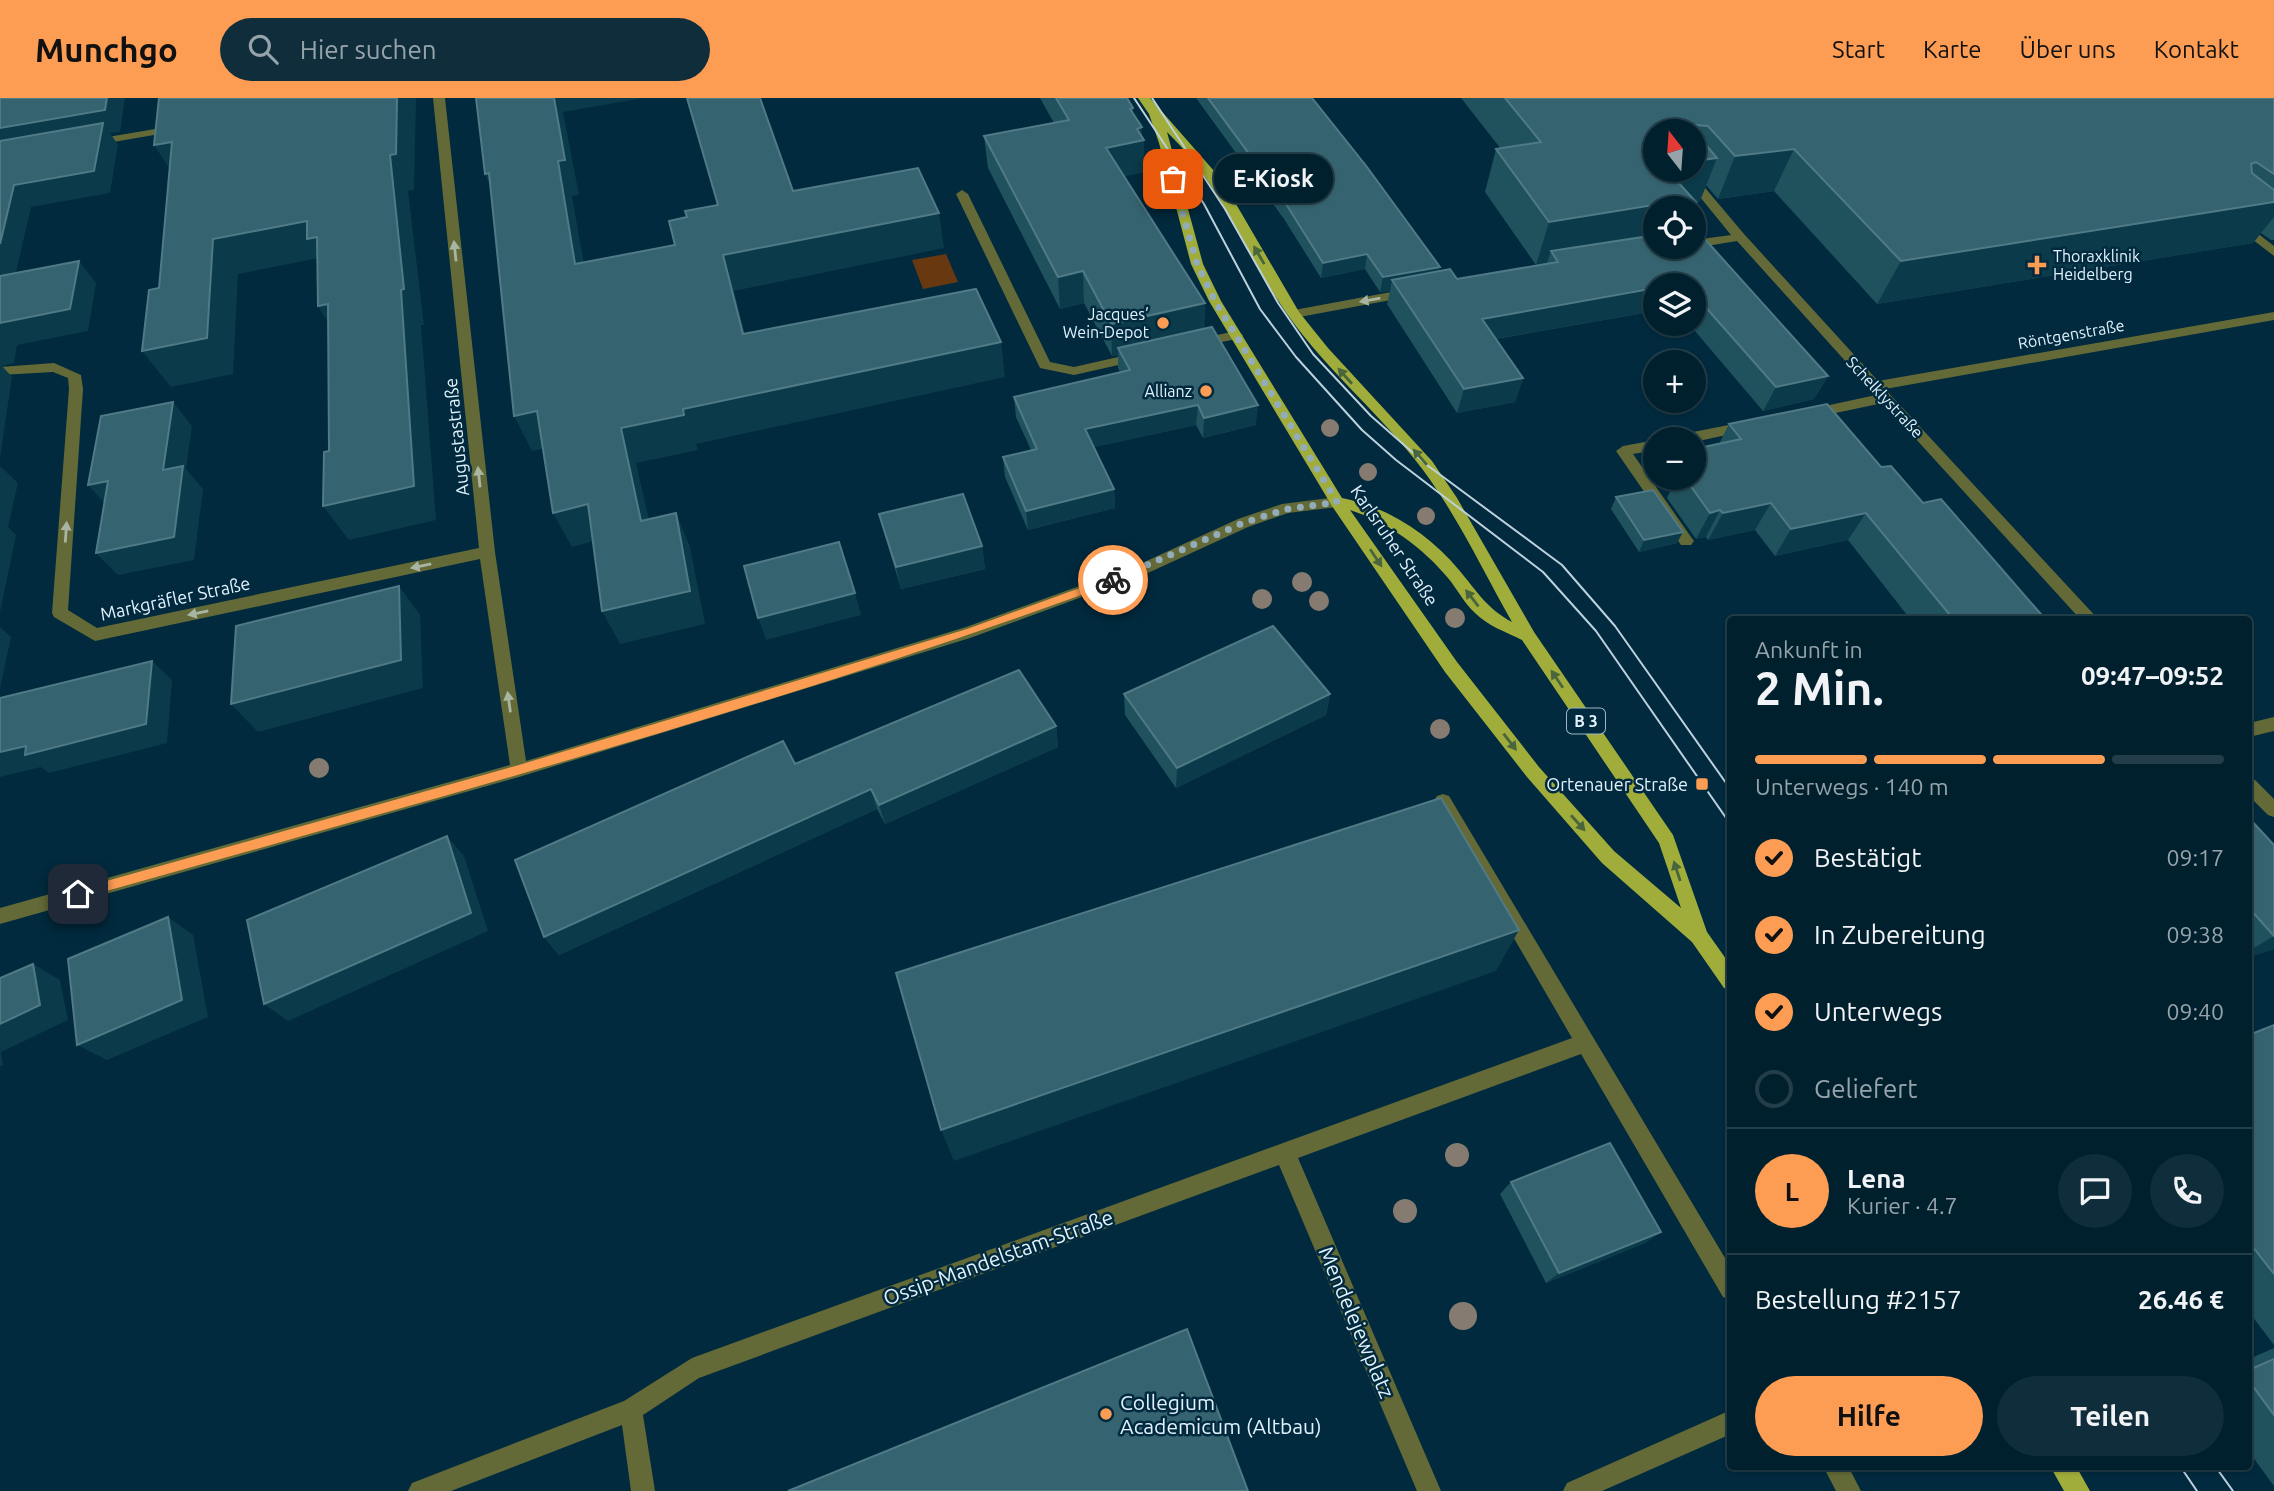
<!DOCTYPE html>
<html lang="de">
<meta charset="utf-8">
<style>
body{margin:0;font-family:Ubuntu,sans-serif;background:#0f2d3a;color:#f1f3f6;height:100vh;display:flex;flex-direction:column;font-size:26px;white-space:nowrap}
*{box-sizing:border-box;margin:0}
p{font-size:23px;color:#96a3aa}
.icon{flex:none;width:38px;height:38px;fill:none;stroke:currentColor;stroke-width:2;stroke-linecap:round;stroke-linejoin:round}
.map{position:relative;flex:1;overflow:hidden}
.details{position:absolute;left:1727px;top:518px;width:525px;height:854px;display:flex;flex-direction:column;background:#01202e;border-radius:7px;box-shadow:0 2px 5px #0004,0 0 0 2px #233e4a}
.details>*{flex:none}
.needle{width:46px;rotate:343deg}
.buttons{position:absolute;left:1643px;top:21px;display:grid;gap:14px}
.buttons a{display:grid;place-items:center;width:63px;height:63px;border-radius:50%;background:#01202e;box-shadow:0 2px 5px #0004,0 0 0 2px #233e4a;font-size:35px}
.pin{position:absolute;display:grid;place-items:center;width:60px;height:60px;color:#fff;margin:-30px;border-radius:14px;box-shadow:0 4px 10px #0006}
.courier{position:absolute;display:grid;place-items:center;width:70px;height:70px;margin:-35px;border:5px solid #fd9d54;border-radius:50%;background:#fff;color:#222;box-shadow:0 2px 9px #0007}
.bubble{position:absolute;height:49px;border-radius:24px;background:#01202e;box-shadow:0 2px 5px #0004,0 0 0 2px #233e4a;font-size:23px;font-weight:700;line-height:49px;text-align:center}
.headline em{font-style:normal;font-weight:700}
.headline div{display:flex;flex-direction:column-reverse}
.headline{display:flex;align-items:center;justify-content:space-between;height:119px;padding:0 28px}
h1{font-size:46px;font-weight:700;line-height:52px}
.bar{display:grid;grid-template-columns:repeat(4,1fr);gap:10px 7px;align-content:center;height:84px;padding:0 28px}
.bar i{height:9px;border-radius:5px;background:#233e4a}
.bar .active{background:#fd9d54}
.bar p{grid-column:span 4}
.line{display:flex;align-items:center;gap:18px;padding:0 28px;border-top:2px solid #233e4a}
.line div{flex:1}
.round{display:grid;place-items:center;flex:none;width:74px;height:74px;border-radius:37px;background:#0f2d3a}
ol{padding:0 28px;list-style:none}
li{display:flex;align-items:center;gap:21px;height:77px}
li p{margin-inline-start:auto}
li .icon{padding:7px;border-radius:50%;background:#fd9d54;color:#111;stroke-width:4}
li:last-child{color:#96a3aa}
li i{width:38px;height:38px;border:4px solid #233e4a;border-radius:50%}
.action{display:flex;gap:14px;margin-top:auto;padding:14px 28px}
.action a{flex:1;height:80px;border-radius:42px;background:#fd9d54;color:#111;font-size:28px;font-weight:700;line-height:80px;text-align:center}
.action a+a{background:#0f2d3a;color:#f1f3f6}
header{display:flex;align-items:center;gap:42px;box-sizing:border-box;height:98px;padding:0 35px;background:#fd9d54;color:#111}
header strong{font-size:33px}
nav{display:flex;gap:38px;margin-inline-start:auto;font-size:24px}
.search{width:490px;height:63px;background:#0f2d3a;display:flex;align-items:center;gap:18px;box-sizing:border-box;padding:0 24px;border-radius:38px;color:#96a3aa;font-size:26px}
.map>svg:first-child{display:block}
.green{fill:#683810}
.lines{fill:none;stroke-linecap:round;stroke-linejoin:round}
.minor{fill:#636a37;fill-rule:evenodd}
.major{fill:#a0ad3a;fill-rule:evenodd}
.tram{stroke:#bdd1dd;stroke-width:2}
.tree{fill:#867b71}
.wall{fill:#20525e}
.shaded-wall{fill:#0b3b4a}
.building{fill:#35636f;stroke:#507a85;stroke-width:2}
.oneway{fill:#a9b5a3}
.oneway2{fill:#49653c}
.route{fill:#fd9d54}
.done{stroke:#93acba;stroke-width:7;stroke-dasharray:0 12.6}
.poi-dot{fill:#fd9d54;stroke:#012a3e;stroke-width:2.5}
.labels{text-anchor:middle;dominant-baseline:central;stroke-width:5;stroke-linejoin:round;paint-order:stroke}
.far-poi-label{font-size:16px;fill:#e2f2fc;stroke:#012a3e;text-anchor:end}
.far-street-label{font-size:16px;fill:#e2f2fc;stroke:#012a3e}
.shield{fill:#012a3e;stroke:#9eb6c3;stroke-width:2}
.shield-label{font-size:16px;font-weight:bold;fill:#e2f2fc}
.street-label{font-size:18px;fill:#e2f2fc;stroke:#012a3e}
.poi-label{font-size:18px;fill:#e2f2fc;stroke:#012a3e;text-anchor:end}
.near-street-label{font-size:21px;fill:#e2f2fc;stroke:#012a3e}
.near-poi-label{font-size:21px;fill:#e2f2fc;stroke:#012a3e;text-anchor:start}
</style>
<header>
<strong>Munchgo</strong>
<div class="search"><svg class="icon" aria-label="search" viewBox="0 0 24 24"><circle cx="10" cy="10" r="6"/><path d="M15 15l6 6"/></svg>Hier suchen</div>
<nav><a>Start</a><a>Karte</a><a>Über uns</a><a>Kontakt</a></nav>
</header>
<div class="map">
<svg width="2274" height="1393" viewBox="0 0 2274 1393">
<rect width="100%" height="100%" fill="#012a3e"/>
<path class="green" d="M946 156 958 184 923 191 912 162Z"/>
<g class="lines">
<path class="minor" d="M433 0H445L495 454 526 663 966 529 1140 466 1238 421 1282 406 1337 399 1344 404 1337 409 1288 415 1248 429 1150 474 970 540 519 679 0 826V810L510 667 480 461 95 543 54 519 52 515 69 291 68 280 53 274 0 277V269L54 265 81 277 83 291 68 512 97 530 479 450Z
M179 27 185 30 183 32 90 48 84 45 90 42Z
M1678 72H1690L1744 136 1878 283 2274 214V222L1885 291 2099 522H2081L1883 305 1807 321 1802 319V313L1876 297 1737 143 1694 150 1690 149H1694V142L1731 137Z
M962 92 968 96 1050 264 1074 269 1140 254 1147 258 1145 261 1074 277 1040 270 956 96Z
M2239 121 2274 148V158L2235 128 2233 125Z
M1413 190 1419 194 1418 197 1294 220 1287 216 1294 212Z
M1236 233 1243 237 1241 240 1198 249 1191 245 1193 242Z
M1749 323 1756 328 1754 331 1694 344V341H1676L1683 336Z
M1656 342V352L1633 356 1691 439 1694 443 1691 447H1681L1616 353 1623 348Z
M2274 619V633L2249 639V625Z
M2249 680 2255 682 2274 701V719L2268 717 2249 698Z
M1443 696 1449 698 1731 1170V1202L1723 1199 1581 956 1298 1060 1441 1393H1417L1279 1067 699 1280 643 1317 655 1393H631L622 1327 451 1393H408L412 1385 624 1303 692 1260 1572 940 1437 708 1434 703 1437 698Z
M1731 1312V1336L1602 1393H1563L1567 1385Z
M1823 1368H1848L1861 1393H1836Z"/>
<path class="major" d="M1138 0H1150L1222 82 1299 214 1328 250 1432 363 1457 400 1534 534 1673 737 1707 834 1731 868V893L1724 890 1692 844 1602 765 1527 679 1445 574 1332 408 1209 203 1191 166 1159 45 1149 16ZM1167 34C1225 90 1245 157 1290 220 1329 275 1383 318 1423 372 1458 419 1483 473 1512 524 1487 511 1476 492 1459 472 1429 436 1388 409 1342 400L1221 203 1203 166ZM1350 412C1388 424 1423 450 1448 480 1458 492 1464 505 1475 515 1488 528 1506 534 1522 542L1659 745 1681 810 1614 753 1539 669 1457 564Z
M2050 1368H2076L2090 1393H2064Z"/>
<path class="tram" d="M1134 0 1204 106 1260 211 1296 259 1362 332 1396 362 1543 474 1596 533 1731 727
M1152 0 1225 111 1278 205 1313 256 1371 318 1427 367 1562 467 1615 528 1731 692
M2180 1368 2197 1393
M2215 1368 2233 1393"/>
</g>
<g class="tree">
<circle cx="1330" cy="330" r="9"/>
<circle cx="1368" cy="374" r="9"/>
<circle cx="1426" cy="418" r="9"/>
<circle cx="1302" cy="484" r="10"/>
<circle cx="1262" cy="501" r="10"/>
<circle cx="1319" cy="503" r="10"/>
<circle cx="1455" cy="520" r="10"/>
<circle cx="1440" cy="631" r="10"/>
<circle cx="319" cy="670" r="10"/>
<circle cx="1457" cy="1057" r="12"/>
<circle cx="1405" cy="1113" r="12"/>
<circle cx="1463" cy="1218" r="14"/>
</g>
<path class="wall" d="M1040 0H1127L1133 10V17L1142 29V38L1144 42V74L1124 78 1205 205 1204 231 1256 327 1203 340 1196 327 1094 349 1114 391 1115 410 1028 432 1005 379 1003 359 1031 352 1016 319 1014 299 1120 274 1118 270V257L1112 258 1084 205 1060 211 988 70 984 38 1054 25Z
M1196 0H1312L1439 173 1457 181 1536 167 1485 94 1496 51H1501L1461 0H2274V142H2271L2261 135 2253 145 1877 206 1774 93 1718 101 1706 87 1700 103 1696 104 1693 110H1656V149L1828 278 1814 301 1763 313 1689 226H1694V187H1656V213L1496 241 1523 280 1515 304 1457 315 1387 206 1390 193 1380 194 1365 171 1321 180 1284 121Z
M1729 326 1881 369 1923 405 2046 522H1911L1848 442 1775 458 1755 432 1708 442 1706 439 1696 441 1667 400 1671 391 1664 382 1665 380H1694L1719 346Z
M1616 399 1677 445 1639 454 1611 411Z
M879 416 982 448 985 471 901 491 885 438Z
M1124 596H1330L1326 617 1176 690 1125 617Z
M1056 628 1058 649 885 726 877 711 559 857 544 839 795 666Z
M2249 720 2274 747V851L2249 859Z
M2274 927V1247L2249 1214V937Z
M1511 1084 1661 1134 1645 1145 1546 1185 1500 1096Z
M2274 1250V1388L2249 1354V1261Z"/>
<path class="shaded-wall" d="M107 0H125L120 34 110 35 118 47 110 95 31 109 10 201 0 190V30Z
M397 0H416L414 92 408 93 424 227H421L436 422 349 442 323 408 401 192 390 57Z
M554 0H644L563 14 579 97 572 98 590 201 575 166 558 63Z
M1142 29V43L1144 42V74L1107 82 1106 50 1137 31Z
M172 44 178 83 154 47Z
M1794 51 1774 93 1718 101 1735 58Z
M1717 60 1700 103 1672 104 1669 110H1656V146L1551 153 1547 165 1536 167 1549 124 1670 72H1694V63Z
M489 75 501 112 485 76Z
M2274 104V119L2253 145 1877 206 1901 163Z
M939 115 944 150 734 193 754 272 743 236 723 157Z
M307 123 317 139 319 160 238 176 233 276 171 289 142 253 213 141Z
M1367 156 1365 171 1321 180 1323 165Z
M79 163 96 185 88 233 17 247 14 265 2 268 12 279 0 360V225Z
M1440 169 1436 185 1392 182 1390 193 1380 194 1383 179Z
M1083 173 1084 205 1060 211 1058 179Z
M1656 190V213L1476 244 1482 221Z
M1205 205 1203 238 1118 250V257L1112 258 1111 226Z
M328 206 341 244 318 208Z
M1001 244 1005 279 696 346 698 352 636 365 657 457 641 423 621 330 683 311Z
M1828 278 1814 301 1763 313 1776 289Z
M1523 280 1515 304 1457 315 1464 291Z
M173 304 192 328 186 371 203 391 194 462 118 477 96 455 163 372Z
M1198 307 1196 327 1086 351 1085 331Z
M1258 307 1256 327 1203 340 1204 320Z
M537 313 554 348 532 353 514 318Z
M0 368 18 385 8 429 16 437 0 514Z
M108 383 109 410 88 387Z
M1114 391 1115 410 1028 432 1026 413Z
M1771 405 1755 432 1708 442 1723 415Z
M588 406 605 440 572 449 553 415Z
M1720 412 1706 439 1696 441 1710 415Z
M676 415 690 449 705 526 620 546 602 513Z
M1866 415 1848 442 1775 458 1791 431Z
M1683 434 1677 445 1639 454 1644 442Z
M982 448 985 471 901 491 896 469Z
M399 488 420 517 423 590 258 634 231 606Z
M855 495 861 517 766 542 758 520Z
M0 529 11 539 0 591Z
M152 563 172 582 167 645 49 675 41 669 0 679V654Z
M1330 596 1326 617 1176 690 1177 670Z
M1056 628 1058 649 885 726 879 707Z
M871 691 877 711 559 857 544 839Z
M447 738 464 758 488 833 288 923 264 906Z
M168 819 193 837 208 919 107 962 77 947Z
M1519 832 1496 873 954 1063 941 1032Z
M2274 838V851L2249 859V853Z
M33 866 60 882 68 922 1 954 3 967 0 968V926Z
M1661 1134 1645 1145 1546 1185 1559 1175Z"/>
<path class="building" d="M0 0H107L105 12 0 30Z
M159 0H397L396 56 390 57 404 191 401 192 414 388 323 408 324 354 329 353 328 206 318 208 317 139 307 141V123L213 141 207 240 142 253 149 192 159 190 172 44 154 47Z
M476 0H554L565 62 558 63 575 166 675 147 669 123 687 119 685 113 718 107 687 0H760L793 93 918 70 939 115 723 157 743 236 976 191 1001 244 683 311 684 317 621 330 641 423 676 415 690 493 602 513 588 406 553 415 537 313 514 318 489 75 485 76Z
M1056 0H1127L1133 10 1130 11 1142 29 1137 31 1144 42 1106 50 1205 205 1111 226 1083 173 1058 179 984 38 1069 22Z
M1208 0H1312L1367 69 1440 169 1383 179 1367 156 1323 165 1286 106Z
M1505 0H2274V76L2256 64 2251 66 2252 75 2274 92V104L1901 163 1794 51 1735 58 1708 28 1694 27 1692 31 1694 33H1656V72H1677L1686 81 1677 83 1696 104H1672L1549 124 1496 51 1541 44Z
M103 25 94 73 14 87 0 146V43Z
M1694 33 1717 60 1694 63Z
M1694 129 1828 278 1776 289 1694 196V187H1687L1685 185 1674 187H1656V190L1482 221 1523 280 1464 291 1392 182 1450 171 1457 181 1558 164 1551 153 1656 137V149H1694Z
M79 163 70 211 0 225V178Z
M1212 229 1258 307 1204 320 1198 307 1085 331 1114 391 1026 413 1003 359 1037 351 1014 299 1130 272 1118 250Z
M173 304 163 372 183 368 174 439 96 455 108 383 88 387 101 318Z
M1827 306 1881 369 1891 368 1923 405 1941 401 2046 522H1954L1866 415 1791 431 1771 405 1723 415 1720 412 1710 415 1685 380H1694V351L1741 341 1729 326Z
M1653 392 1683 434 1644 442 1616 399Z
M963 396 982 448 896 469 879 416Z
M839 444 855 495 758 520 744 468Z
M399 488 401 562 231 606 236 528Z
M1273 528 1330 596 1177 670 1124 596Z
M152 563 146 626 25 657 26 648 0 654V600Z
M1019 572 1056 628 879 707 871 691 544 839 515 762 783 643 795 666Z
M1441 700 1519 832 941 1032 896 875Z
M2249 720 2274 747V838L2249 810Z
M447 738 471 815 264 906 247 822Z
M168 819 182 902 77 947 68 861Z
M33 866 40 907 0 926V880Z
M2274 927V1176L2249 1144V937Z
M1610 1045 1661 1134 1559 1175 1511 1084Z
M1187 1231 1248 1393H788Z
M2274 1261V1317L2249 1283V1272Z"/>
<defs><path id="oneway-solid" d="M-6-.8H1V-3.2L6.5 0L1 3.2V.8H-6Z" transform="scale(1.75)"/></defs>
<g class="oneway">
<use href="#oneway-solid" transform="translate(455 153) rotate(-96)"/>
<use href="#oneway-solid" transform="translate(1370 202) rotate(170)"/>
<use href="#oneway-solid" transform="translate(479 379) rotate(-96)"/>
<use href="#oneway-solid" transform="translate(66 434) rotate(-86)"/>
<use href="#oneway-solid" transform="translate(421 468) rotate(168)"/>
<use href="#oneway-solid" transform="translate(198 515) rotate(168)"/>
<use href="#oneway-solid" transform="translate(509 604) rotate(-98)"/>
</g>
<g class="oneway2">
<use href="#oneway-solid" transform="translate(1259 157) rotate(-120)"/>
<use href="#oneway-solid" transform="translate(1345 278) rotate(-132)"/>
<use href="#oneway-solid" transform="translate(1420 359) rotate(-131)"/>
<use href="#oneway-solid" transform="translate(1376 460) rotate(56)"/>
<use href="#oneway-solid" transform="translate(1472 500) rotate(-128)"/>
<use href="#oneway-solid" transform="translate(1557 581) rotate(-124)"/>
<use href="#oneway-solid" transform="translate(1510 644) rotate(52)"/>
<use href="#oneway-solid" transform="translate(1578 725) rotate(48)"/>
<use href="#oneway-solid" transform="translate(1677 773) rotate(-108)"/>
</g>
<path class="route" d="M1113 478 1117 479V484C777 609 426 703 78 801L72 796 78 791 519 667 967 531Z"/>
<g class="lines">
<path class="done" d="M1113 482 1243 425 1287 411 1337 404 1215 203 1197 166 1173 81"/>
</g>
<g class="poi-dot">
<path d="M2033.5 156.5h7v7h7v7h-7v7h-7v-7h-7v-7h7z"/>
<circle cx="1163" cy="225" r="7"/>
<circle cx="1206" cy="293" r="7"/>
<rect x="1695" y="679" width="14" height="14" rx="3.5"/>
<circle cx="1106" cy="1316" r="7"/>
</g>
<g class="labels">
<g class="far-poi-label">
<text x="2053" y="158" text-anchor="start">Thoraxklinik<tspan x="2053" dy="18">Heidelberg</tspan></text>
<text x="1149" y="216">Jacques’<tspan x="1149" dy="18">Wein-Depot</tspan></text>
<text x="1192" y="293">Allianz</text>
</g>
<g class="far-street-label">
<text transform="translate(2071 236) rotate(-10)">Röntgenstraße</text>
<text transform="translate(1885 299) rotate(47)">Schelklystraße</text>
</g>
<rect class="shield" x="1567" y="610.5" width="38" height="25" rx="5"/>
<g class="shield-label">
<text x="1586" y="623">B 3</text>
</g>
<g class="street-label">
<text transform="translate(456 339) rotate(-96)">Augustastraße</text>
<text transform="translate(1395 447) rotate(56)">Karlsruher Straße</text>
<text transform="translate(175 500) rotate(-12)">Markgräfler Straße</text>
</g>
<g class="poi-label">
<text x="1688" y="686">Ortenauer Straße</text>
</g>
<g class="near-street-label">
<text transform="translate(998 1159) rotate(-20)">Ossip-Mandelstam-Straße</text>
<text transform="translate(1357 1224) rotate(67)">Mendelejewplatz</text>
</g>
<g class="near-poi-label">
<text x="1120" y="1304">Collegium<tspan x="1120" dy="24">Academicum (Altbau)</tspan></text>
</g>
</g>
</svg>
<div class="buttons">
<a><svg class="needle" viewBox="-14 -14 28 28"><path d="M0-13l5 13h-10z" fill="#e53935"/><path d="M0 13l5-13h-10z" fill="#96a3aa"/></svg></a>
<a><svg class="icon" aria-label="locate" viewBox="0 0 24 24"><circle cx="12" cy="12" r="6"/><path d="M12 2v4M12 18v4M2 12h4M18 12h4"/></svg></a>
<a><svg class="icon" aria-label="layers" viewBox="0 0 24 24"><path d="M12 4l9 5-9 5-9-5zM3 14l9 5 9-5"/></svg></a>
<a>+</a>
<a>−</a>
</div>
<div class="pin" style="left:1173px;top:81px;background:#ea580c"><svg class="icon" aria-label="bag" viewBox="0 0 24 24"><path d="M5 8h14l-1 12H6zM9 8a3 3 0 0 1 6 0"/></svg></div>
<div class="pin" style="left:78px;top:796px;background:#1f2937"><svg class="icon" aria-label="home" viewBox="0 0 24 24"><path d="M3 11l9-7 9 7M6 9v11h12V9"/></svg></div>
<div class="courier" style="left:1113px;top:482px"><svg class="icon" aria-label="bike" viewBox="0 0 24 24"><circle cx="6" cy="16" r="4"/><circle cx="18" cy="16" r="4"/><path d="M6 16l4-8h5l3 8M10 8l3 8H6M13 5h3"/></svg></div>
<div class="bubble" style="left:1214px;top:56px;width:119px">E-Kiosk</div>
<section class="details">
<div class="headline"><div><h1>2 Min.</h1><p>Ankunft in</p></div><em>09:47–09:52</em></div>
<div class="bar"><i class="active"></i><i class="active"></i><i class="active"></i><i></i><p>Unterwegs · 140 m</p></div>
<ol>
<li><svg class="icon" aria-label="check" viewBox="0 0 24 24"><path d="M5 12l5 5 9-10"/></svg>Bestätigt<p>09:17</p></li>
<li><svg class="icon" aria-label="check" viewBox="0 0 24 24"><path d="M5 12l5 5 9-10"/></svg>In Zubereitung<p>09:38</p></li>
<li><svg class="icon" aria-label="check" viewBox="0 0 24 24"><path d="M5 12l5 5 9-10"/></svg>Unterwegs<p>09:40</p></li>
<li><i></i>Geliefert</li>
</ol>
<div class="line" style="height:126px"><b class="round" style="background:#fd9d54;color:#111">L</b><div><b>Lena</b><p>Kurier · 4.7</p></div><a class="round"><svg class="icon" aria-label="chat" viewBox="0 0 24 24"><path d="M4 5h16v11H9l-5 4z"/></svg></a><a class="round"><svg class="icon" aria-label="phone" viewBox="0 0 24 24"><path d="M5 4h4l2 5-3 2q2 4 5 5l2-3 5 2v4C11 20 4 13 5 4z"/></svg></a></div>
<div class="line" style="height:91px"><div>Bestellung #2157</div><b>26.46 €</b></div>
<div class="action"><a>Hilfe</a><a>Teilen</a></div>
</section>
</div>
